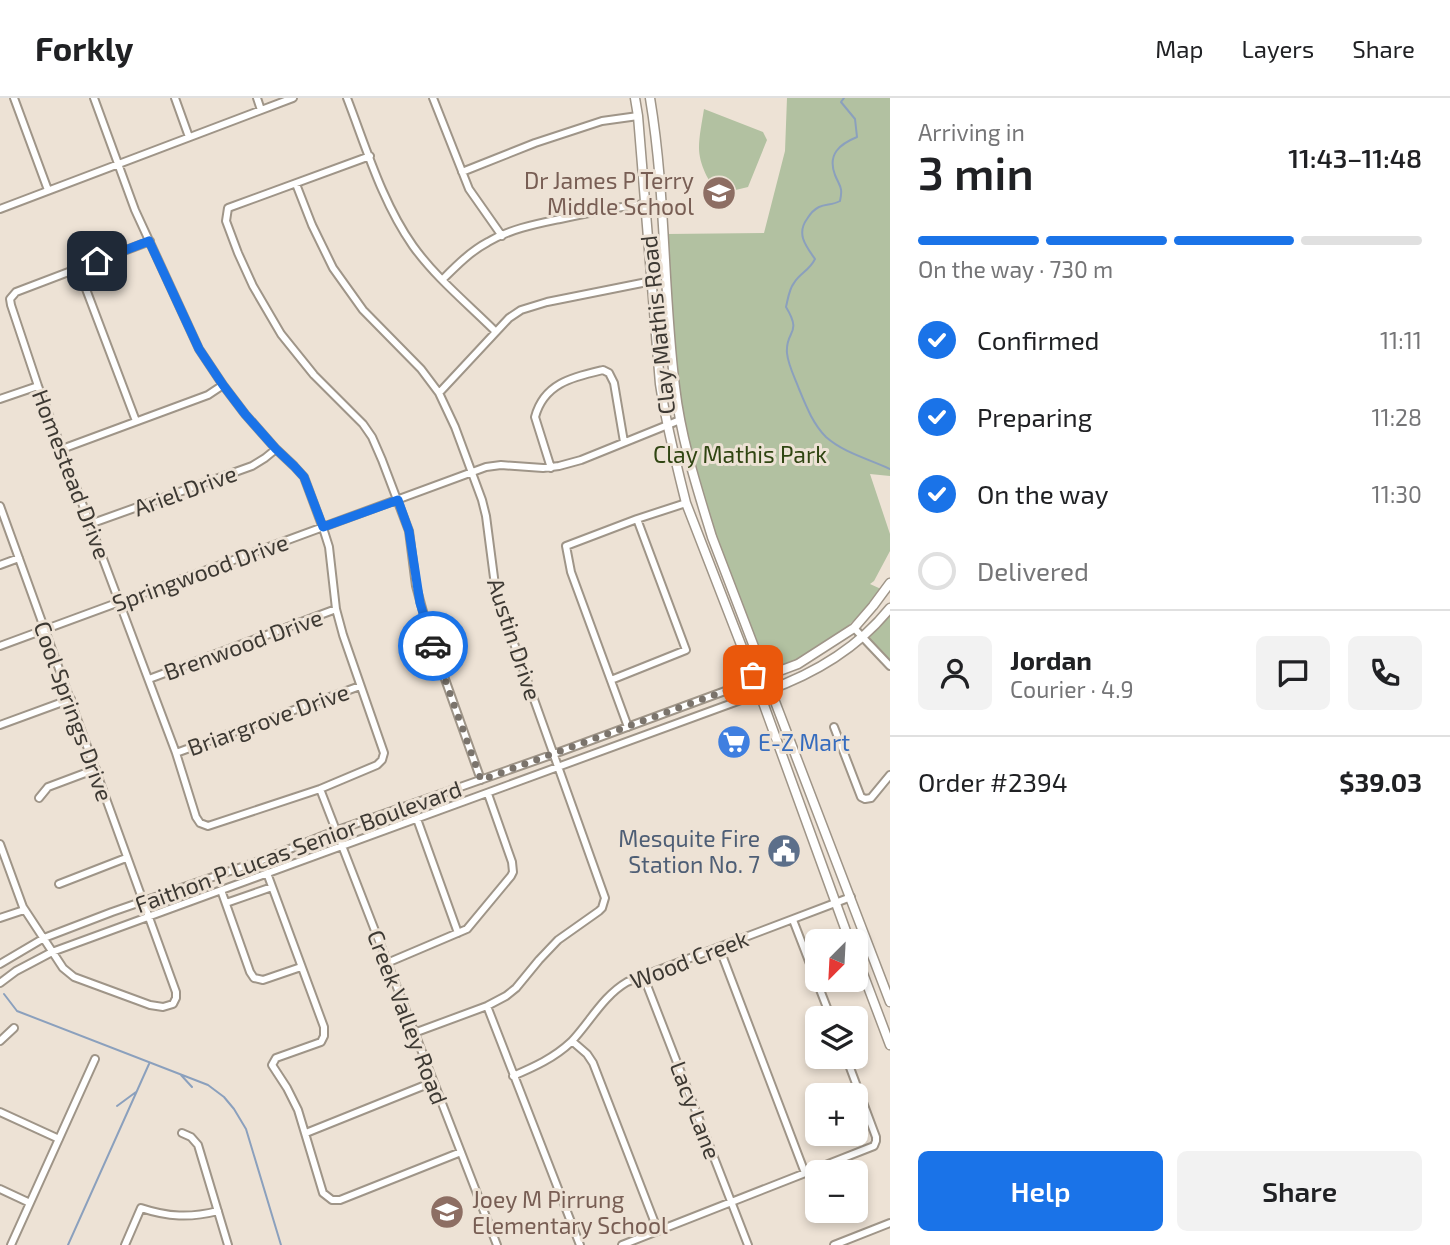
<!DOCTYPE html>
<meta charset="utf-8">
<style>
body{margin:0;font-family:"Exo 2",sans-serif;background:#f2f2f2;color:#202124;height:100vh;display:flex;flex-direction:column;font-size:26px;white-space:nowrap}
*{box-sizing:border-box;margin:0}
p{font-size:23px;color:#757577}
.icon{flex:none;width:38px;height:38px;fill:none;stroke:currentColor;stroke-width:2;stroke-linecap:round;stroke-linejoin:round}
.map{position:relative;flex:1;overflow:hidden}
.panel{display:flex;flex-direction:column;background:#fff;width:560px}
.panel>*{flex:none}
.needle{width:46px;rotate:204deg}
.tools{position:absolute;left:805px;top:831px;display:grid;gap:14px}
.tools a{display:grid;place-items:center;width:63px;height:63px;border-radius:10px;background:#fff;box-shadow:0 4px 10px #0003;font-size:35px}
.pin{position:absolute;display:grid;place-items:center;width:60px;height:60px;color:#fff;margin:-30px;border-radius:14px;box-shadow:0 4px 10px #0006}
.courier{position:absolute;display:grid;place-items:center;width:70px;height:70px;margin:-35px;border:5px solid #1a73e8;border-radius:50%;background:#fff;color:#222;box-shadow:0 2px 9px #0007}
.summary em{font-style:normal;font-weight:600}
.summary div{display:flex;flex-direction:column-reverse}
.summary{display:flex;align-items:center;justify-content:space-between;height:119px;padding:0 28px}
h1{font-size:46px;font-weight:600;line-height:52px}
.bar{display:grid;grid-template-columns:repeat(4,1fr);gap:10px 7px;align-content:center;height:84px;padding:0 28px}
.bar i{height:9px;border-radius:5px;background:#e0e0e0}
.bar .on{background:#1a73e8}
.bar p{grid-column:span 4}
.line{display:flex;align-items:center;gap:18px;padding:0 28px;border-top:2px solid #e0e0e0}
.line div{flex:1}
.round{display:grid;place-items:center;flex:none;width:74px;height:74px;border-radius:10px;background:#f2f2f2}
ol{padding:0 28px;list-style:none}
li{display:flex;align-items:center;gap:21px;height:77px}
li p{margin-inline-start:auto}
li .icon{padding:7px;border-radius:50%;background:#1a73e8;color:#fff;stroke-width:4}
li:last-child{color:#757577}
li i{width:38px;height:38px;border:4px solid #e0e0e0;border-radius:50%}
.primary-button{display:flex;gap:14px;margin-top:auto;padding:14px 28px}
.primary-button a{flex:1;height:80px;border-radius:10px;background:#1a73e8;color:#fff;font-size:28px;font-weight:600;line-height:80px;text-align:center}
.primary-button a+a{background:#f2f2f2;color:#202124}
header{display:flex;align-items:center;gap:42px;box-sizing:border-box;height:98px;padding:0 35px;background:#fff;border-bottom:2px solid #e0e0e0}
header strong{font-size:33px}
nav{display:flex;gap:38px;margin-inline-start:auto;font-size:24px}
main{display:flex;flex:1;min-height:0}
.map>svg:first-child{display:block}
.green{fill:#b2c1a1}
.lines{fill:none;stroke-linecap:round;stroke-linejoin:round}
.stream{stroke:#8ba0bd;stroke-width:2}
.minor-casing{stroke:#9f9588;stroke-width:10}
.major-casing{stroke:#9f9588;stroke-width:11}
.minor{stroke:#fff;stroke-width:6}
.major{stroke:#fff;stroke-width:8}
.done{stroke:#7b746c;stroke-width:7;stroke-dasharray:0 12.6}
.route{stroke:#1a73e8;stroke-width:9}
.labels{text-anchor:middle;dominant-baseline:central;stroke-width:6;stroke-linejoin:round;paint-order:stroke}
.education-label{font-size:23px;fill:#785e54;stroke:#ede2d5;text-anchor:end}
.street-label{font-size:23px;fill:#3d3933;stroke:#ede2d5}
.park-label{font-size:23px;fill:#304512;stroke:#ede2d5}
.shop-label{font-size:23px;fill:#366cbe;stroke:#ede2d5;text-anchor:start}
.service-label{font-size:23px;fill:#4e5e75;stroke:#ede2d5;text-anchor:end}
</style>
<header>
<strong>Forkly</strong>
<nav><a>Map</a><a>Layers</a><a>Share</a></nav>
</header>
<main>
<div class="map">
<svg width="890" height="1147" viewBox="0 0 890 1147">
<rect width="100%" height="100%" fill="#ede2d5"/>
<path class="green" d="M787 0H890V378L870 376 890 436V453L874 483 870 486 881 491C860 520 833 544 800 561 795 563 790 567 785 567 773 568 765 560 759 551L710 423 683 327 670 209 667 136 764 135 785 53Z
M704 11 763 34 767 42 748 89 719 96C709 85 699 66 699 50 699 38 702 24 704 11Z
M890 517V565L868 541Z"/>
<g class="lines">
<path class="stream" d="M844 0 841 4 855 21 857 39C840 46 827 56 835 77 840 89 843 89 840 103 833 107 826 106 819 109 813 112 810 116 807 121 796 136 806 148 815 161 809 173 800 175 794 185 789 191 788 201 786 209 803 237 785 232 787 255 788 267 795 280 799 291 806 308 813 326 826 339 844 355 869 361 890 371
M4 896 17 913 208 987 224 999 234 1011 246 1031 281 1147
M181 977 192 989
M117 1008 136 994
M68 1147 149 966"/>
<g class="minor-casing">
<path id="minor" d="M14 0 48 92
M94 0 135 112 199 251 223 287 245 316 276 351 294 368 304 379 323 430 329 449 336 511 343 537 384 655 382 662 377 667 320 691 208 728 200 725 196 719 176 655 38 288 11 207 10 201 16 194 150 143
M175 0 189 39
M257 0 261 12
M347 0C366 49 382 104 413 148 436 180 468 206 496 234
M433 0 469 91 502 138
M370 58 228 110 226 123 238 155 253 188 281 236 314 277 363 326 372 339 382 362 409 433 416 488 430 539 481 682
M462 74 535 45 602 23 638 18
M296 86 312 127 333 170 363 212 421 271 439 295 455 329 482 402 486 418 496 495 605 800 602 810 599 813 558 842 539 862 516 890 506 898 487 908 414 935
M0 111 293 0
M78 170 136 323
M443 181C457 167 471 153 488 144 510 131 536 126 560 121 588 115 616 109 645 106
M439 295 509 220 521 212 547 204 652 183
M0 301 38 288
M62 351 208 297 223 287
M551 370 535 319C544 285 573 279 603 272L609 275 614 285 624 344
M0 408 176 894V900L173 906 163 909 150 907 74 879 63 870 23 809 0 746
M90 426 252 368 265 360 276 351
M0 467 19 460
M854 530 890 568
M0 548 486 369 501 367 543 370 559 368 581 362 680 322
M149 581 336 511
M611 582 686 552 637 421
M0 627 71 601
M628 629 571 474 566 448 637 421 686 405
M834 629 861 699 865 701 871 700 890 677
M176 655 360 588
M320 691 497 1147
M39 700 48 689 96 671
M417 721 458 835
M267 775 324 929V938L321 944 276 960 272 967 287 990 298 1012 323 1095 332 1102H340L461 1054
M59 786 126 760
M221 792 250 874 254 880 263 882 301 869
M226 805 272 789
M0 820 24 812
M793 822 831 920
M719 849 805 1075
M387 865 467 831 511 778 513 774 512 764 488 696
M0 866 44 840 112 814 262 762 335 733 554 656 755 582
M643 877 748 1147
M0 885 16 873 52 854 760 595
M487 908 580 1147
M0 943 14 930
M572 943 587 956 593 965 658 1133
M513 978C534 969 554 960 571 944 590 924 603 898 627 884L851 799
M0 1014 59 1041
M182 1035 191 1039 198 1047 228 1147
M306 1035 433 984
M0 1091 30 1105
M11 1147 95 961
M125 1147 141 1110C168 1119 190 1120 218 1113
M622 1147 874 1048 876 1043V1039L846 959
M834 1147 890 1125"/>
</g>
<g class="major-casing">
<path id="major" d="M635 0 638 18 660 286C666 326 676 365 686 405L757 588 850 844
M650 0C666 95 663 193 675 289 681 341 697 390 712 439L890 904
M755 582 798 566 854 530 873 508 890 485
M766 593C814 576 858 550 890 510
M856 857 890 947"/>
</g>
<use href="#minor" class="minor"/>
<use href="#major" class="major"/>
</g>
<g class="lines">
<path class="done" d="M433 548 481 682 755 582 753 577"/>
<path class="route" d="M97 163 149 143 199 251 223 287 245 316 276 351 294 368 304 379 323 429 398 402 409 433 420 505 433 548"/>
</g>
<defs>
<g id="school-disc" transform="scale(1.75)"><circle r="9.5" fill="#8d6e63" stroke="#ede2d5"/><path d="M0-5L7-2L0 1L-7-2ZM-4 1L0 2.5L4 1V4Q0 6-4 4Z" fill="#fff"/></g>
<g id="supermarket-disc" transform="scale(1.75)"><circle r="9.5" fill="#3f7fe0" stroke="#ede2d5"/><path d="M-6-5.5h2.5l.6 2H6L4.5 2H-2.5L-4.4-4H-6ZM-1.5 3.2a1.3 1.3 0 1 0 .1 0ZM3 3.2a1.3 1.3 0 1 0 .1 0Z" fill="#fff"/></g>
<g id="civic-disc" transform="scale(1.75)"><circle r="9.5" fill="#5c6f8a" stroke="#ede2d5"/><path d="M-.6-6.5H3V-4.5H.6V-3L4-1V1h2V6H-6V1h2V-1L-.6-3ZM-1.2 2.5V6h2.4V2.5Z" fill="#fff"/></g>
</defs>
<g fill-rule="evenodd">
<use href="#school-disc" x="719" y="95"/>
<use href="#supermarket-disc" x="734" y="644"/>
<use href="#civic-disc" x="784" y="753"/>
<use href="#school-disc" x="447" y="1114"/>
</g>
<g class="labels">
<g class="education-label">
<text x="694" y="82">Dr James P Terry<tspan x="694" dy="26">Middle School</tspan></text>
<text x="472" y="1101" text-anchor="start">Joey M Pirrung<tspan x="472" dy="26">Elementary School</tspan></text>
</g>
<g class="street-label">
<text transform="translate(657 227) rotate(-96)">Clay Mathis Road</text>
<text transform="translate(72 376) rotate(69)">Homestead Drive</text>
<text transform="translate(185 392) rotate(-20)">Ariel Drive</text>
<text transform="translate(200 474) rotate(-20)">Springwood Drive</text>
<text transform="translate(515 541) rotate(72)">Austin Drive</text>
<text transform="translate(243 546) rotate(-20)">Brenwood Drive</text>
<text transform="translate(74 613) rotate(70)">Cool Springs Drive</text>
<text transform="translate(268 621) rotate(-20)">Briargrove Drive</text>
<text transform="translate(298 748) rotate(-20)">Faithon P Lucas Senior Boulevard</text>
<text transform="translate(689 861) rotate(-21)">Wood Creek</text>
<text transform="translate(408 919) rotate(69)">Creek Valley Road</text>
<text transform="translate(696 1012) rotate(69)">Lacy Lane</text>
</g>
<g class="park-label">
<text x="740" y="356">Clay Mathis Park</text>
</g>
<g class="shop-label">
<text x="758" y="644">E-Z Mart</text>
</g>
<g class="service-label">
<text x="760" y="740">Mesquite Fire<tspan x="760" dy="26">Station No. 7</tspan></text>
</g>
</g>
</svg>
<div class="tools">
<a><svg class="needle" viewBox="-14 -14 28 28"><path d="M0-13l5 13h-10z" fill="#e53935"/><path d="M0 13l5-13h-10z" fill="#757577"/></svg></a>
<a><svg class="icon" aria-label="layers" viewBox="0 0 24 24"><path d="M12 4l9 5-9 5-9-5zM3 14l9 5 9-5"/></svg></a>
<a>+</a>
<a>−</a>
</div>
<div class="pin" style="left:753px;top:577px;background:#ea580c"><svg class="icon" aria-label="bag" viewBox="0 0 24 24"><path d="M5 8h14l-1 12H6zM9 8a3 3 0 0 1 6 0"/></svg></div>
<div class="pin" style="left:97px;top:163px;background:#1f2937"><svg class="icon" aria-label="home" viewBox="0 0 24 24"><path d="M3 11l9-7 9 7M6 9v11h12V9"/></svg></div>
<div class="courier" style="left:433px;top:548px"><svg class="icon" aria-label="car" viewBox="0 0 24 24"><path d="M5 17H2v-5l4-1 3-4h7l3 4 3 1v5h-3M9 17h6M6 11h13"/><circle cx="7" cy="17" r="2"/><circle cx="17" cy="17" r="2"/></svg></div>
</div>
<section class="panel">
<div class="summary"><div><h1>3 min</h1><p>Arriving in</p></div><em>11:43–11:48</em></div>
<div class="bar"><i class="on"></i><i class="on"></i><i class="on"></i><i></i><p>On the way · 730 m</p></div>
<ol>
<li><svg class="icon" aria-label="check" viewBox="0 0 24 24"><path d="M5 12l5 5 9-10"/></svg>Confirmed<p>11:11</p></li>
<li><svg class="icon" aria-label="check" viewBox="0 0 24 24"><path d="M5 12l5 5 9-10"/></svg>Preparing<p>11:28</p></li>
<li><svg class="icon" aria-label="check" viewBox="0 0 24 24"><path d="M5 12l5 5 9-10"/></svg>On the way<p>11:30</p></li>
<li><i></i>Delivered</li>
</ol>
<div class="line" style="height:126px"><a class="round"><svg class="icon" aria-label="person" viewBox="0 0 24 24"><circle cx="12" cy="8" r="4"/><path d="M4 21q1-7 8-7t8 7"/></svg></a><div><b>Jordan</b><p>Courier · 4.9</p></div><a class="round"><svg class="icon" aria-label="chat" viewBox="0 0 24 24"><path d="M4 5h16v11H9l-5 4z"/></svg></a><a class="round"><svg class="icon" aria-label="phone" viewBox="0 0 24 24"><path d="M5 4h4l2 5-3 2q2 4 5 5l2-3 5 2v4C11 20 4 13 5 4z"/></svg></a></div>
<div class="line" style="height:91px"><div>Order #2394</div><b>$39.03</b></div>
<div class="primary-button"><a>Help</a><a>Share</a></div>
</section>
</main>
